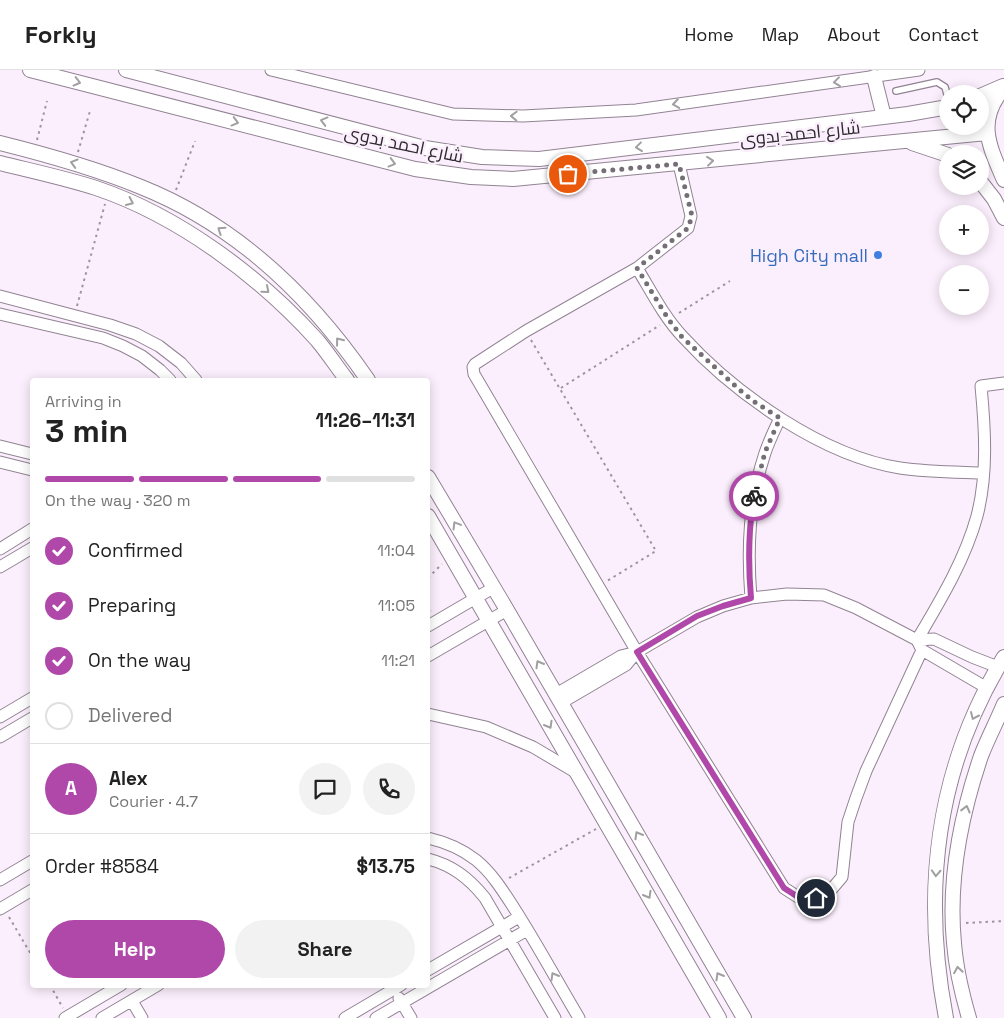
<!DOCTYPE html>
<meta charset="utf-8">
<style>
body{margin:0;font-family:"Space Grotesk",Cairo,sans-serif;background:#f2f2f2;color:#222;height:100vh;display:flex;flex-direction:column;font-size:19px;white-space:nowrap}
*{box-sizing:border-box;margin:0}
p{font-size:16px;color:#767676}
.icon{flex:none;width:28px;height:28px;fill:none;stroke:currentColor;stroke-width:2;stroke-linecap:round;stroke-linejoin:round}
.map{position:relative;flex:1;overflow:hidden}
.side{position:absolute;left:30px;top:308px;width:400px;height:610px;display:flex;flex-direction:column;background:#fff;border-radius:5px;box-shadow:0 2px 12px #0003}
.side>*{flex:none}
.tools{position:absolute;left:939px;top:15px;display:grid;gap:10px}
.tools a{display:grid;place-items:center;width:50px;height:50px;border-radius:50%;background:#fff;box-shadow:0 2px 12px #0003;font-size:25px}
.pin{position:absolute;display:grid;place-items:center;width:42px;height:42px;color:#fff;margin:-21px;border:2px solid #fff;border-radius:50%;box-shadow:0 1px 5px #0007}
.courier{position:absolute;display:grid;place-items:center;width:50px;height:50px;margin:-25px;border:4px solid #b048aa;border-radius:50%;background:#fff;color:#222;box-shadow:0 1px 6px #0007}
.summary em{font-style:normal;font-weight:700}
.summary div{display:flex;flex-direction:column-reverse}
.summary{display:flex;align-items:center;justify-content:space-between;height:85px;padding:0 15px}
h1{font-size:32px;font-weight:700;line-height:38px}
.bar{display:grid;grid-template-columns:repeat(4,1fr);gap:8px 5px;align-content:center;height:60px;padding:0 15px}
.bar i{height:6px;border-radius:4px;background:#e0e0e0}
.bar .on{background:#b048aa}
.bar p{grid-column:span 4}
.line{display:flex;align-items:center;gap:12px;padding:0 15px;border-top:1px solid #e0e0e0}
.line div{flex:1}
.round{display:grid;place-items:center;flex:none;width:52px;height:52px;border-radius:26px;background:#f2f2f2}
ol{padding:0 15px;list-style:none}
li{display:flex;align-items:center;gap:15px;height:55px}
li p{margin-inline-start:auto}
li .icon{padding:5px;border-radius:50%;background:#b048aa;color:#fff;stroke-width:4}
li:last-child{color:#767676}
li i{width:28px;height:28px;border:2px solid #e0e0e0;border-radius:50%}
.primary-button{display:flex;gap:10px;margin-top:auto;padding:10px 15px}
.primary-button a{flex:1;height:58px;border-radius:30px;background:#b048aa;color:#fff;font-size:20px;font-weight:700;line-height:58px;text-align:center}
.primary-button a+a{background:#f2f2f2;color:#222}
header{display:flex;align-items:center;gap:30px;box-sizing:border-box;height:70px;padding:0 25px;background:#fff;border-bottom:1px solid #e0e0e0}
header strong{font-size:24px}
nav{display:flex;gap:28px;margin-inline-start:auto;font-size:18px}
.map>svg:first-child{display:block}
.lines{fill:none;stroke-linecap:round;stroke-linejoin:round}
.service-casing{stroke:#918393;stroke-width:8}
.minor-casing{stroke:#918393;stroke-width:13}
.tertiary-casing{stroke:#918393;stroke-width:16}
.path{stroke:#9e949f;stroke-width:2;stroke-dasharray:2.5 4;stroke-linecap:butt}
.service{stroke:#fff;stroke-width:5.5}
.minor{stroke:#fff;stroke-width:11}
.tertiary{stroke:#fff;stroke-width:14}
.oneway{stroke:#a19fa1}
.done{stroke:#766e77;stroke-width:5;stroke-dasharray:0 9}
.route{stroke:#b048aa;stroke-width:6}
.shop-dot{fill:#3f7fe0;stroke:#fceffd;stroke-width:2}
.labels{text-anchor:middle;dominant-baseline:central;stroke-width:5;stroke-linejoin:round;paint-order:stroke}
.street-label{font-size:18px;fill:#2e292f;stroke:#fceffd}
.shop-label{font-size:18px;fill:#366cbe;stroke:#fceffd;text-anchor:end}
</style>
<header>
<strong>Forkly</strong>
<nav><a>Home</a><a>Map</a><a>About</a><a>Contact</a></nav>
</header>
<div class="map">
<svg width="1004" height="948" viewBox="0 0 1004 948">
<rect width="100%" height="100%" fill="#fceffd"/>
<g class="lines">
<g class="service-casing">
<path id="service" d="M896 21 937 12 945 17 948 28"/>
</g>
<g class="minor-casing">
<path id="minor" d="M271 0 453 44 523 46 636 40 919 0
M679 94 691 146 688 158 637 198 526 261 475 294 473 297 474 304 637 582 784 818 798 827 815 828 831 820 842 807 848 752 856 728 866 701 922 580
M637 198C651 221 664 247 683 267 735 324 823 386 900 398 927 402 956 402 983 403
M0 226 110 255 136 264 159 276 181 293 196 310
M0 244 103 268 123 276 142 286 160 300 170 310
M0 376 32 384
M0 392 32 400
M0 479 32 459
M0 497 32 478
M751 528C747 478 749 431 765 383 769 371 775 359 780 348
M428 556 493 518
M428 586 507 540
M987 618 922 580 917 570 934 569 972 587 998 597
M556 624 621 586 637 582
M561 633 626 595 637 582 697 547 723 536 751 528 787 524 824 525 856 538 917 570C940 531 965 490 977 446 988 404 985 358 981 316L1004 313
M428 644 486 657 533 677 577 703
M0 647 32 628
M0 667 32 648
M428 768C445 772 462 779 476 790 492 803 503 821 514 838 537 874 557 911 579 948
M428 789C452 795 469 808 485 828L555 948
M0 810 32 791
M0 839 32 820
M428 900 519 847
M399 928 411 948
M132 931 142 948
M65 948 121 915
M102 948 158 915
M345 948 401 915
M376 948 527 860"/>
</g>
<g class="tertiary-casing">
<path id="tertiary" d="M30 0 415 99 471 107 513 109 987 63
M126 0 425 78 482 87 539 89 908 44 948 37
M874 7 884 47
M1004 18C976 50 989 76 1004 110
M980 26 1003 16
M0 73C48 85 95 98 141 117 236 155 311 227 368 310
M912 73 948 85
M0 93C32 101 65 108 96 118 179 146 259 206 317 270 328 283 337 297 347 310
M980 111 994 129 1004 148
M428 407 507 540 744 948
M428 446 719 948
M946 948C922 822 936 698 1004 587
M969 948C962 924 956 899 954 873 948 811 961 745 981 686 988 668 997 651 1004 634"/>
</g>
<path class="path" d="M37 70 47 31
M78 82 90 41
M176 120 195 71
M77 236 105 134
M679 243 730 211
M531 270 656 481 607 511
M561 318 660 255
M428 508 442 494
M428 535 431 541
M509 808 596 759
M9 847 32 886
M966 853 1004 851
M50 915 63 938"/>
<use href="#service" class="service"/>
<use href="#minor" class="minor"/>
<use href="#tertiary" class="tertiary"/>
</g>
<defs><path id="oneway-chevron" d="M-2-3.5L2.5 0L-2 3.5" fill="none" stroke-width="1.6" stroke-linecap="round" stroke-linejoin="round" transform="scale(1.25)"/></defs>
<g class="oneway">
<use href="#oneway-chevron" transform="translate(77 12) rotate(14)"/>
<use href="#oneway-chevron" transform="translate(837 12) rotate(173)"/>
<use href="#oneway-chevron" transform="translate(676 34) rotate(171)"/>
<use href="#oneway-chevron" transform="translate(514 46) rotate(-178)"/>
<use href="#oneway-chevron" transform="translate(324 51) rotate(-165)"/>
<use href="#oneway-chevron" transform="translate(235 52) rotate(15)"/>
<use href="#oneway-chevron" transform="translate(639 77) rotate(173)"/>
<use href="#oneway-chevron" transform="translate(710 91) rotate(-6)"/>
<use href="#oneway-chevron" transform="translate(74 93) rotate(-164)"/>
<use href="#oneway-chevron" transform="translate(392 93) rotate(15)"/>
<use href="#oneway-chevron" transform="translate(130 132) rotate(25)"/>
<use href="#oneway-chevron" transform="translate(221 160) rotate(-146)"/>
<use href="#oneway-chevron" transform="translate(266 220) rotate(41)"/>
<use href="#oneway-chevron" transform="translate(339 271) rotate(-128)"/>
<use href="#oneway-chevron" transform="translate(456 455) rotate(-121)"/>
<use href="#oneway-chevron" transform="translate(539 594) rotate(-120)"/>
<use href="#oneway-chevron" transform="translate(974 646) rotate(114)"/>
<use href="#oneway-chevron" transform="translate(549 655) rotate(60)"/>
<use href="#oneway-chevron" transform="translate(966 739) rotate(-76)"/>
<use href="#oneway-chevron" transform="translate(638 765) rotate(-120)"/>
<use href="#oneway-chevron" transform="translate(936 803) rotate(93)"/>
<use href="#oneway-chevron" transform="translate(648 825) rotate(60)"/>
<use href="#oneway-chevron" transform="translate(958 900) rotate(-99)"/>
<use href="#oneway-chevron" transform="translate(554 906) rotate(-120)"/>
<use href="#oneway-chevron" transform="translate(719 906) rotate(-120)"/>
</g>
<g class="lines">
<path class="done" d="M568 104 679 94 692 146 688 158 637 198 669 250 682 267 741 321 753 331 780 348 765 382 754 426"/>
<path class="route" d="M754 426C748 461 748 493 751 528L723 536 697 546 637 582 784 818 798 827 816 828"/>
</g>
<circle class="shop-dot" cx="878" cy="185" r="5"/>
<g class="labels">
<g class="street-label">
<text transform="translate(800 63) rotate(-6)">شارع احمد بدوى</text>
<text transform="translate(404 74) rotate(12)">شارع احمد بدوى</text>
</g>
<g class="shop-label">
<text x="868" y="185">High City mall</text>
</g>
</g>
</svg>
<div class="tools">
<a><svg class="icon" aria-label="locate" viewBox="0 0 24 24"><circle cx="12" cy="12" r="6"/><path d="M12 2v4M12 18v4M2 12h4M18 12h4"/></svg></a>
<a><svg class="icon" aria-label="layers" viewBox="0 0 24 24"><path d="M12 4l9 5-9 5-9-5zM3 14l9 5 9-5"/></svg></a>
<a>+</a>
<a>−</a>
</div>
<div class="pin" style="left:568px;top:104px;background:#ea580c"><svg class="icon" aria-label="bag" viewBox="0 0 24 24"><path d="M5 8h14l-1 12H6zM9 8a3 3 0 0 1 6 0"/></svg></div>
<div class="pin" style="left:816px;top:828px;background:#1f2937"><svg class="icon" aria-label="home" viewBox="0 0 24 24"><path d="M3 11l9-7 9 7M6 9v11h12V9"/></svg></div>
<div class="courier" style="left:754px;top:426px"><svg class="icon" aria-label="bike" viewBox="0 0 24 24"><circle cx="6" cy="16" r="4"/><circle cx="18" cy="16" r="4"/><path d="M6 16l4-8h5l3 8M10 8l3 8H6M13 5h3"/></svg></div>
<section class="side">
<div class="summary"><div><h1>3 min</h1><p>Arriving in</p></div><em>11:26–11:31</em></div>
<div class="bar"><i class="on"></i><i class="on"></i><i class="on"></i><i></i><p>On the way · 320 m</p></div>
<ol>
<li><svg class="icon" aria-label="check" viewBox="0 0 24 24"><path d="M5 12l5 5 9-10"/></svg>Confirmed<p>11:04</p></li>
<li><svg class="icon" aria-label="check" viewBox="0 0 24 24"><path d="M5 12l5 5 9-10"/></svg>Preparing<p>11:05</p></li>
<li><svg class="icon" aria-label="check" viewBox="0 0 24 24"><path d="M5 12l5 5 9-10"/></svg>On the way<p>11:21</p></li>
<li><i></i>Delivered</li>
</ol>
<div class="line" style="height:90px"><b class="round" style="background:#b048aa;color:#fff">A</b><div><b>Alex</b><p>Courier · 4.7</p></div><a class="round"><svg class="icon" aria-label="chat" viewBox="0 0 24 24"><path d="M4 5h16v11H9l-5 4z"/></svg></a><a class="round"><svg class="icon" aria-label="phone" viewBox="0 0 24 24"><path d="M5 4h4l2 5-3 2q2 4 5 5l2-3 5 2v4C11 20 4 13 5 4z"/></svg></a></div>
<div class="line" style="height:65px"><div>Order #8584</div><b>$13.75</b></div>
<div class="primary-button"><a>Help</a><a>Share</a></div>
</section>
</div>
